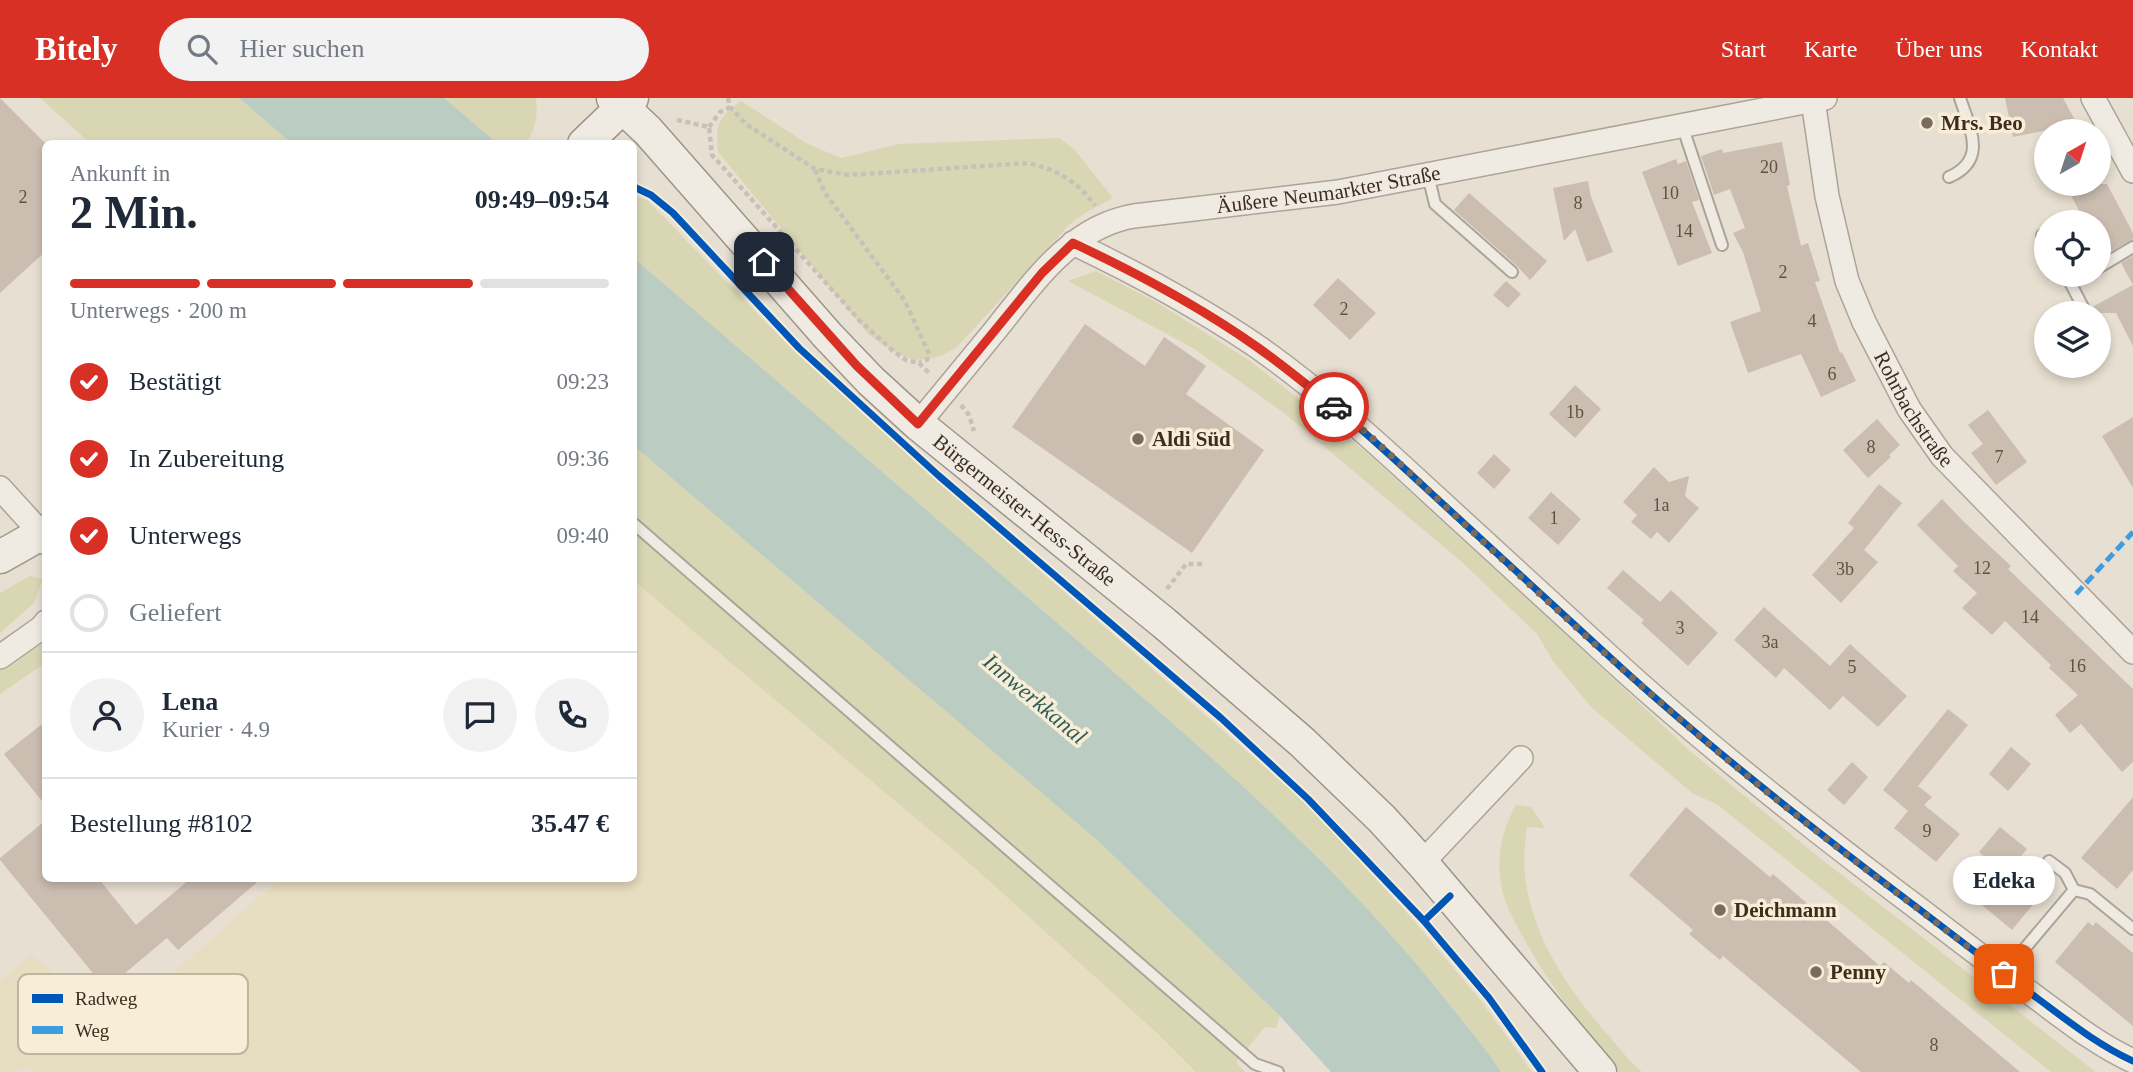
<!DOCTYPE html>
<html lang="de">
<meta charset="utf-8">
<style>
body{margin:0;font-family:"Times New Roman",serif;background:#f2f2f3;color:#1f2937;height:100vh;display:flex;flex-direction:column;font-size:26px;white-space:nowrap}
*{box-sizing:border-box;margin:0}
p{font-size:23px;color:#747a83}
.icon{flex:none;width:38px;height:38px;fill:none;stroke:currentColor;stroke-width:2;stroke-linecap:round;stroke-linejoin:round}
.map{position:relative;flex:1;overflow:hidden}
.drawer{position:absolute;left:42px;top:42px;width:595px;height:742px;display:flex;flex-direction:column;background:#fff;border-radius:10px;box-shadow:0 4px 10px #0003}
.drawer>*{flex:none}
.needle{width:46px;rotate:39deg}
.fabs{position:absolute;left:2034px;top:21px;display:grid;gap:14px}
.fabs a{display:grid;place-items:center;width:77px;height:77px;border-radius:50%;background:#fff;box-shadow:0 4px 10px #0003;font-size:35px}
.pin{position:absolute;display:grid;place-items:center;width:60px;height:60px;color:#fff;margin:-30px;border-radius:14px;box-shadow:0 4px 10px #0006}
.courier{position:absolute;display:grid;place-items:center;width:70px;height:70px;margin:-35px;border:5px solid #d93025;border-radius:50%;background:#fff;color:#222;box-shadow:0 2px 9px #0007}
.bubble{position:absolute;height:49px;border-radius:24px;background:#fff;box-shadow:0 4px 10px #0003;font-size:23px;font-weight:600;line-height:49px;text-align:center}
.headline em{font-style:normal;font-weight:600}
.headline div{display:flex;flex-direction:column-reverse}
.headline{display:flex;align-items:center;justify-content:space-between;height:119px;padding:0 28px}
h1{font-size:46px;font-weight:600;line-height:52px}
.bar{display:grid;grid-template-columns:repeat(4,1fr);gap:10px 7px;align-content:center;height:84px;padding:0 28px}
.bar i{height:9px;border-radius:5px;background:#e0e1e3}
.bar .active{background:#d93025}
.bar p{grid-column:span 4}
.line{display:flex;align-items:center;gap:18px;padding:0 28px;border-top:2px solid #e0e1e3}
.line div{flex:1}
.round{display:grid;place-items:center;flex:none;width:74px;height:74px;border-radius:37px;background:#f2f2f3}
ol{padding:0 28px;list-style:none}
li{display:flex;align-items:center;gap:21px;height:77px}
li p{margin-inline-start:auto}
li .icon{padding:7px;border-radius:50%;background:#d93025;color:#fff;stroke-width:4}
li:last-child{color:#747a83}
li i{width:38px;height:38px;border:4px solid #e0e1e3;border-radius:50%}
header{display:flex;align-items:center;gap:42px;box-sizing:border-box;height:98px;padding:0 35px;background:#d93025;color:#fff}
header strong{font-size:33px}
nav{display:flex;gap:38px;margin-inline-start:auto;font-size:24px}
.search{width:490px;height:63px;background:#f2f2f3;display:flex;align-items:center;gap:18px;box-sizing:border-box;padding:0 24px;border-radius:38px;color:#747a83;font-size:26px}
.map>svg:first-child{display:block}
.farmland{fill:#e7ddc1}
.green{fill:#d9d7b3}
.water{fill:#bbcdc2}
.building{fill:#ccbdb1}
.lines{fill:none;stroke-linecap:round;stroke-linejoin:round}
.lane-casing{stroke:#ada499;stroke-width:14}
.street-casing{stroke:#ada499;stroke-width:26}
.secondary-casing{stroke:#9d9489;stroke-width:35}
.path{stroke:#c8c1b9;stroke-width:4.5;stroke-dasharray:5 3.5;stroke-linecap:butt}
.lane{stroke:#f0ebe2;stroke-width:10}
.street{stroke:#f0ebe2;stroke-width:23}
.secondary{stroke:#f0ebe2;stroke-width:32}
.quiet{stroke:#3f9ce0;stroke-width:5;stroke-dasharray:10 5;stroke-linecap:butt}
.cycleway-casing{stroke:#f8edd7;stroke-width:11}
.cycleway{stroke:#0057b8;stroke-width:7}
.done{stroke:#796b5d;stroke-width:7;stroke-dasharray:0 12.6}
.route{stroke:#d93025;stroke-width:9}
.poi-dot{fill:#796b5d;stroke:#f8edd7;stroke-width:2.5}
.labels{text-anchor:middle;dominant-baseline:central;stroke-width:7;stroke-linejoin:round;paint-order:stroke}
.number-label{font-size:18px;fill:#625044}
.poi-label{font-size:21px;font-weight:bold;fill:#3e2c1f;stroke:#f8edd7;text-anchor:start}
.street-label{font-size:21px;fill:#3e2c1f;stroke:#f8edd7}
.water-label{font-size:23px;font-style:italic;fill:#2e5e58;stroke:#f8edd7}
.key{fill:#f8edd7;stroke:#c0b3a0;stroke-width:2}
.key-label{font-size:19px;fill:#3e2c1f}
</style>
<header>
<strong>Bitely</strong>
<div class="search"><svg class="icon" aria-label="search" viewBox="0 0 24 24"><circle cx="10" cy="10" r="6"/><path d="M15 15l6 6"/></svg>Hier suchen</div>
<nav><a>Start</a><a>Karte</a><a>Über uns</a><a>Kontakt</a></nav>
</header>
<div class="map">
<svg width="2133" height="974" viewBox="0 0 2133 974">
<rect width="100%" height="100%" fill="#e7dfd1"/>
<path class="farmland" d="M634 483 976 771 1159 937 1196 974H35L25 969 17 974H0V883L31 857 84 899 115 904 141 896 172 876 280 781 634 780Z"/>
<path class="green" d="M40 0H239L291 45H90Z
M444 0H536C538 16 536 33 525 45H497Z
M741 3 806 45 841 60 899 46 1059 40 1074 51 1113 100 1085 115 1070 126 957 249C919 272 903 261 869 237L718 54C715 26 718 20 741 3Z
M634 97 648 103 790 249 926 373 1306 705 1408 816 1482 904 1532 974H1501C1487 952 1470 932 1454 912 1352 781 1226 671 1101 563 946 428 789 294 634 160Z
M1096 173 1158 205 1250 263 1364 352 1552 523 1690 653 1820 760 2096 974H2051L1718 707 1692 695 1591 609 1553 563 1537 536 1462 464 1284 315 1193 250 1068 183Z
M634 348 1097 742 1280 918 1276 930 1265 929 1236 964 1245 974H1196L1159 937 976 771 634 483Z
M30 478 43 481 34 505 0 535V495Z
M45 544V565L0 596V572Z
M1516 707 1531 709 1545 730 1527 729C1525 745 1523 761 1525 778 1532 839 1569 893 1609 938 1619 950 1630 964 1642 974H1618C1585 933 1554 893 1528 848 1516 826 1502 804 1500 779 1497 756 1504 727 1516 707Z"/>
<path class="water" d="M239 0H444L497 45H291Z
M634 160C789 294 946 428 1101 563 1226 671 1352 781 1454 912 1470 932 1487 952 1501 974H1331L1280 918 1097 742 634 348Z"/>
<path class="building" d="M0 0 46 46V153L0 195Z
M2005 0H2063L2077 26 2013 39Z
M1782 44 1790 87 1787 88 1801 148 1808 145 1820 183 1815 184 1840 255 1842 254 1856 283 1821 299 1801 256 1748 275 1730 224 1761 213 1743 154 1733 135 1745 130 1730 91 1714 97 1701 58 1722 51 1723 55Z
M1676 61 1678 66 1686 63 1699 102 1692 104 1712 155 1678 168 1642 74Z
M1588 83 1591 99 1613 154 1587 164 1575 131 1564 143 1553 90Z
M2065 86H2107L2133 135V141L2098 161V124H2085Z
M1469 95 1547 163 1530 182 1517 168 1454 112Z
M2133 158V248L2116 215H2094L2092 209 2133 187 2121 165Z
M1338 180 1376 215 1350 242 1313 207Z
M1506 183 1521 196 1508 210 1493 197Z
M1085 226 1145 268 1164 239 1206 268 1186 296 1264 352 1192 455 1012 329Z
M1575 287 1601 311 1575 340 1549 316Z
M1988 312 2027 364 1996 387 1971 355 1983 346 1968 327Z
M2133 319V390L2102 338Z
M1877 321 1900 347 1889 357 1891 359 1868 380 1843 352Z
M1494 356 1511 372 1494 391 1477 375Z
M1654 369 1669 384 1689 378 1685 398 1699 410 1669 445 1657 434 1651 441 1631 424 1637 417 1623 404Z
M1879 386 1902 405 1864 452 1878 464 1841 505 1812 477 1854 430 1848 425Z
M1551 394 1581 421 1558 447 1528 420Z
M1942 401 1964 424 2011 468 2008 471 2133 591V664L2122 674 2081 626 2070 635 2055 617 2078 597 2049 570 2051 567 2005 523 1992 537 1962 510 1977 495 1953 473 1958 468 1917 427Z
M1623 472 1660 504 1671 492 1718 535 1688 568 1641 525 1644 522 1607 490Z
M1764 509 1830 568 1850 546 1907 598 1878 629 1843 598 1830 612 1784 570 1776 580 1734 542Z
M1948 611 1968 627 1918 688 1932 699 1924 707 1960 736 1936 764 1894 730 1908 713 1883 692Z
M46 623V708L4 656Z
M2011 649 2031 666 2008 693 1989 676Z
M1852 664 1868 679 1844 707 1827 692Z
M2133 699V772L2117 791 2081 760Z
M1686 709 1770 779 1773 776 1880 868 1884 864 1909 885 1911 882 2020 974H1861L1723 858 1720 862 1689 836 1693 832 1629 777Z
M46 722V780H98L136 827 191 780H262L178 852 167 840 106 891 0 762V760Z
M2000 729 2027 751 2013 768 2044 793 2012 832 1976 802 2000 772 1979 754Z
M2088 824 2093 828 2096 824 2133 855V928L2055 864Z"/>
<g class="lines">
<g class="lane-casing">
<path id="lane" d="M1682 27 1722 147
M1428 77 1435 106 1512 174
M1949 79C1988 62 1970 31 1960 0
M2042 137 2046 143
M2098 170 2133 149
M2065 177 2071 186 2086 177
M2071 186 2086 215
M634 426 1255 966 1278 974
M2074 792 2090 796 2133 831
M2004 875 2074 792 2065 775 2049 763"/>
</g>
<g class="street-casing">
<g id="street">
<path d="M2093 0 2133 73"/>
<path id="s1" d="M1813 2 1827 98 1847 183 1864 224 1909 311 1942 358 2133 554"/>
<path d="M1073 145C1136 175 1197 208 1255 247 1318 291 1375 343 1431 395 1496 454 1560 514 1625 573 1718 657 1818 735 1919 811 1958 841 1997 871 2037 900 2068 923 2098 947 2133 963"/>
<path id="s2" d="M918 326C943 296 968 265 993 235 1032 187 1069 129 1134 118L1338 94 1825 0"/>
<path d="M0 390 41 435 46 445"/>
<path d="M0 559 41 530 46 524"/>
<path d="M1422 765 1521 660"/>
</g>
</g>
<g class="secondary-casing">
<g id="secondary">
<path id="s3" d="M613 0 648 33 828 238 871 283 918 326 1164 525 1302 644 1382 721 1422 765 1600 974"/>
<path d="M584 46 632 0"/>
<path d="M0 459 46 433"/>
</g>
</g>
<path class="path" d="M728 0 730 9 746 26 815 71 849 77 1028 65C1056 71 1079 84 1095 108
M677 22 709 29 712 57 860 223 892 252 906 262 919 265 930 276
M709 29 720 14 730 9
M815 72 825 95 905 203 929 256 927 262 919 265
M961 307 969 317 974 333
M1167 491 1186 466H1205"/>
<use href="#lane" class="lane"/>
<use href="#street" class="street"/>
<use href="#secondary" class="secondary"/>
<path class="quiet" d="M2076 496 2133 434"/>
<g class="cycleway-casing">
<path id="cycleway" d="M634 89 651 97 673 115 799 250 939 378 1221 620 1308 701 1424 823 1450 798
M1073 145C1136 175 1197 208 1255 247 1318 291 1375 343 1431 395 1496 454 1560 514 1625 573 1718 657 1818 735 1919 811 1958 841 1997 871 2037 900 2068 923 2098 947 2133 963
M1424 823 1489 900 1542 974"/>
</g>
<use href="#cycleway" class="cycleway"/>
</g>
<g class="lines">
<path class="done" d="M1334 309 1368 336C1482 442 1596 551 1716 652 1809 730 1907 802 2004 876"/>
<path class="route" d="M764 164 857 268 918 326 1042 175 1073 145C1137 175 1199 208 1257 249 1284 268 1309 289 1334 309"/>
</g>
<g class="poi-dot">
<circle cx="1927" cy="25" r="7"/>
<circle cx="1138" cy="341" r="7"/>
<circle cx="1720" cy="812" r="7"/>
<circle cx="1816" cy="874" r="7"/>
</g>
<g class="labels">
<g class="number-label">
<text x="1769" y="69">20</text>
<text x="1670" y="95">10</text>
<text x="23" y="99">2</text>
<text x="1578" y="105">8</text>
<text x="1684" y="133">14</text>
<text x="1783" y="174">2</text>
<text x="1344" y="211">2</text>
<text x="1812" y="223">4</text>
<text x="1832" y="276">6</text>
<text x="1575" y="314">1b</text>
<text x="1871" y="349">8</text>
<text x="1999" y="359">7</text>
<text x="1661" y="407">1a</text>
<text x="1554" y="420">1</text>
<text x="1982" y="470">12</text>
<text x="1845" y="471">3b</text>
<text x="2030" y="519">14</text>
<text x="1680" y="530">3</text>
<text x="1770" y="544">3a</text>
<text x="2077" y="568">16</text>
<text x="1852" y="569">5</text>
<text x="1927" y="733">9</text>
<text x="1934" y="947">8</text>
</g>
<g class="poi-label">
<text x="1941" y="25">Mrs. Beo</text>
<text x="1152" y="341">Aldi Süd</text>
<text x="1734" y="812">Deichmann</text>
<text x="1830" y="874">Penny</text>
</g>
<g class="street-label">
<text stroke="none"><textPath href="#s2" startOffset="502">Äußere Neumarkter Straße</textPath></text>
<text stroke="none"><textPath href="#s1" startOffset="329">Rohrbachstraße</textPath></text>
<text stroke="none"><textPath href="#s3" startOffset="584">Bürgermeister-Hess-Straße</textPath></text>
</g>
<g class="water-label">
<text transform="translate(1035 601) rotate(40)">Innwerkkanal</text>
</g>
</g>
<rect x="18" y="876" width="230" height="80" rx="10" class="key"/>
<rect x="32" y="896" width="31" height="9" fill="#0057b8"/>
<rect x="32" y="928" width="31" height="8" fill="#3f9ce0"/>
<g class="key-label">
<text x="75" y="907">Radweg</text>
<text x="75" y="939">Weg</text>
</g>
</svg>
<div class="fabs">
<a><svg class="needle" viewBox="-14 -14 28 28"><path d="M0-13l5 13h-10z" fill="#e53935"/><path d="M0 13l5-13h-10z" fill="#747a83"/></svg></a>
<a><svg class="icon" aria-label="locate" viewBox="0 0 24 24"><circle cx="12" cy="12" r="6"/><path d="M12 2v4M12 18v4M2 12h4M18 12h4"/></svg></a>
<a><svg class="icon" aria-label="layers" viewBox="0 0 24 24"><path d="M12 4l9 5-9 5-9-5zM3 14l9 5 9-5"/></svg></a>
</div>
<div class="pin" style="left:2004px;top:876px;background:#ea580c"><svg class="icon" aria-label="bag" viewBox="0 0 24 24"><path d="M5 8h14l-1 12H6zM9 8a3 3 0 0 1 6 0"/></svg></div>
<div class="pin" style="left:764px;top:164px;background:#1f2937"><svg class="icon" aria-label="home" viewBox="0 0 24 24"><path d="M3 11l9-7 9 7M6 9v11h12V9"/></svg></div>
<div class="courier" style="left:1334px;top:309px"><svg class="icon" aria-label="car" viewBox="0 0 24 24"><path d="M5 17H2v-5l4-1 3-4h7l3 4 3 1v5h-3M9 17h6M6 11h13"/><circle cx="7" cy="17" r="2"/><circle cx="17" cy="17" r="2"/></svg></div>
<div class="bubble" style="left:1953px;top:758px;width:102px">Edeka</div>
<section class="drawer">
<div class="headline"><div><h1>2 Min.</h1><p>Ankunft in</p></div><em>09:49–09:54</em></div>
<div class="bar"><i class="active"></i><i class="active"></i><i class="active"></i><i></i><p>Unterwegs · 200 m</p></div>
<ol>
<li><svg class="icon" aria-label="check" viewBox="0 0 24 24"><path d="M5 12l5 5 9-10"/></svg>Bestätigt<p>09:23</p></li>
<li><svg class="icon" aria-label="check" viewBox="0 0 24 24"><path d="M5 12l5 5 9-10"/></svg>In Zubereitung<p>09:36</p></li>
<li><svg class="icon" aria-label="check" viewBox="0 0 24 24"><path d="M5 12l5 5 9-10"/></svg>Unterwegs<p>09:40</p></li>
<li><i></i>Geliefert</li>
</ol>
<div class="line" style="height:126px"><a class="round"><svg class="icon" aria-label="person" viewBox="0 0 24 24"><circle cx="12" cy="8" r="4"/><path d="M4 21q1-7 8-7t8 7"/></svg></a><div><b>Lena</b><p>Kurier · 4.9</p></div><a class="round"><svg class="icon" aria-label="chat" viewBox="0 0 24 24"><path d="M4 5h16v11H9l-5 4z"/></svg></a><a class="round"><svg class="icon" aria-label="phone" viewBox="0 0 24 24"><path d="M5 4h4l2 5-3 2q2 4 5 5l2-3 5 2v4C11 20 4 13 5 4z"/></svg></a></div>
<div class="line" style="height:91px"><div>Bestellung #8102</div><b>35.47 €</b></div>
</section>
</div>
